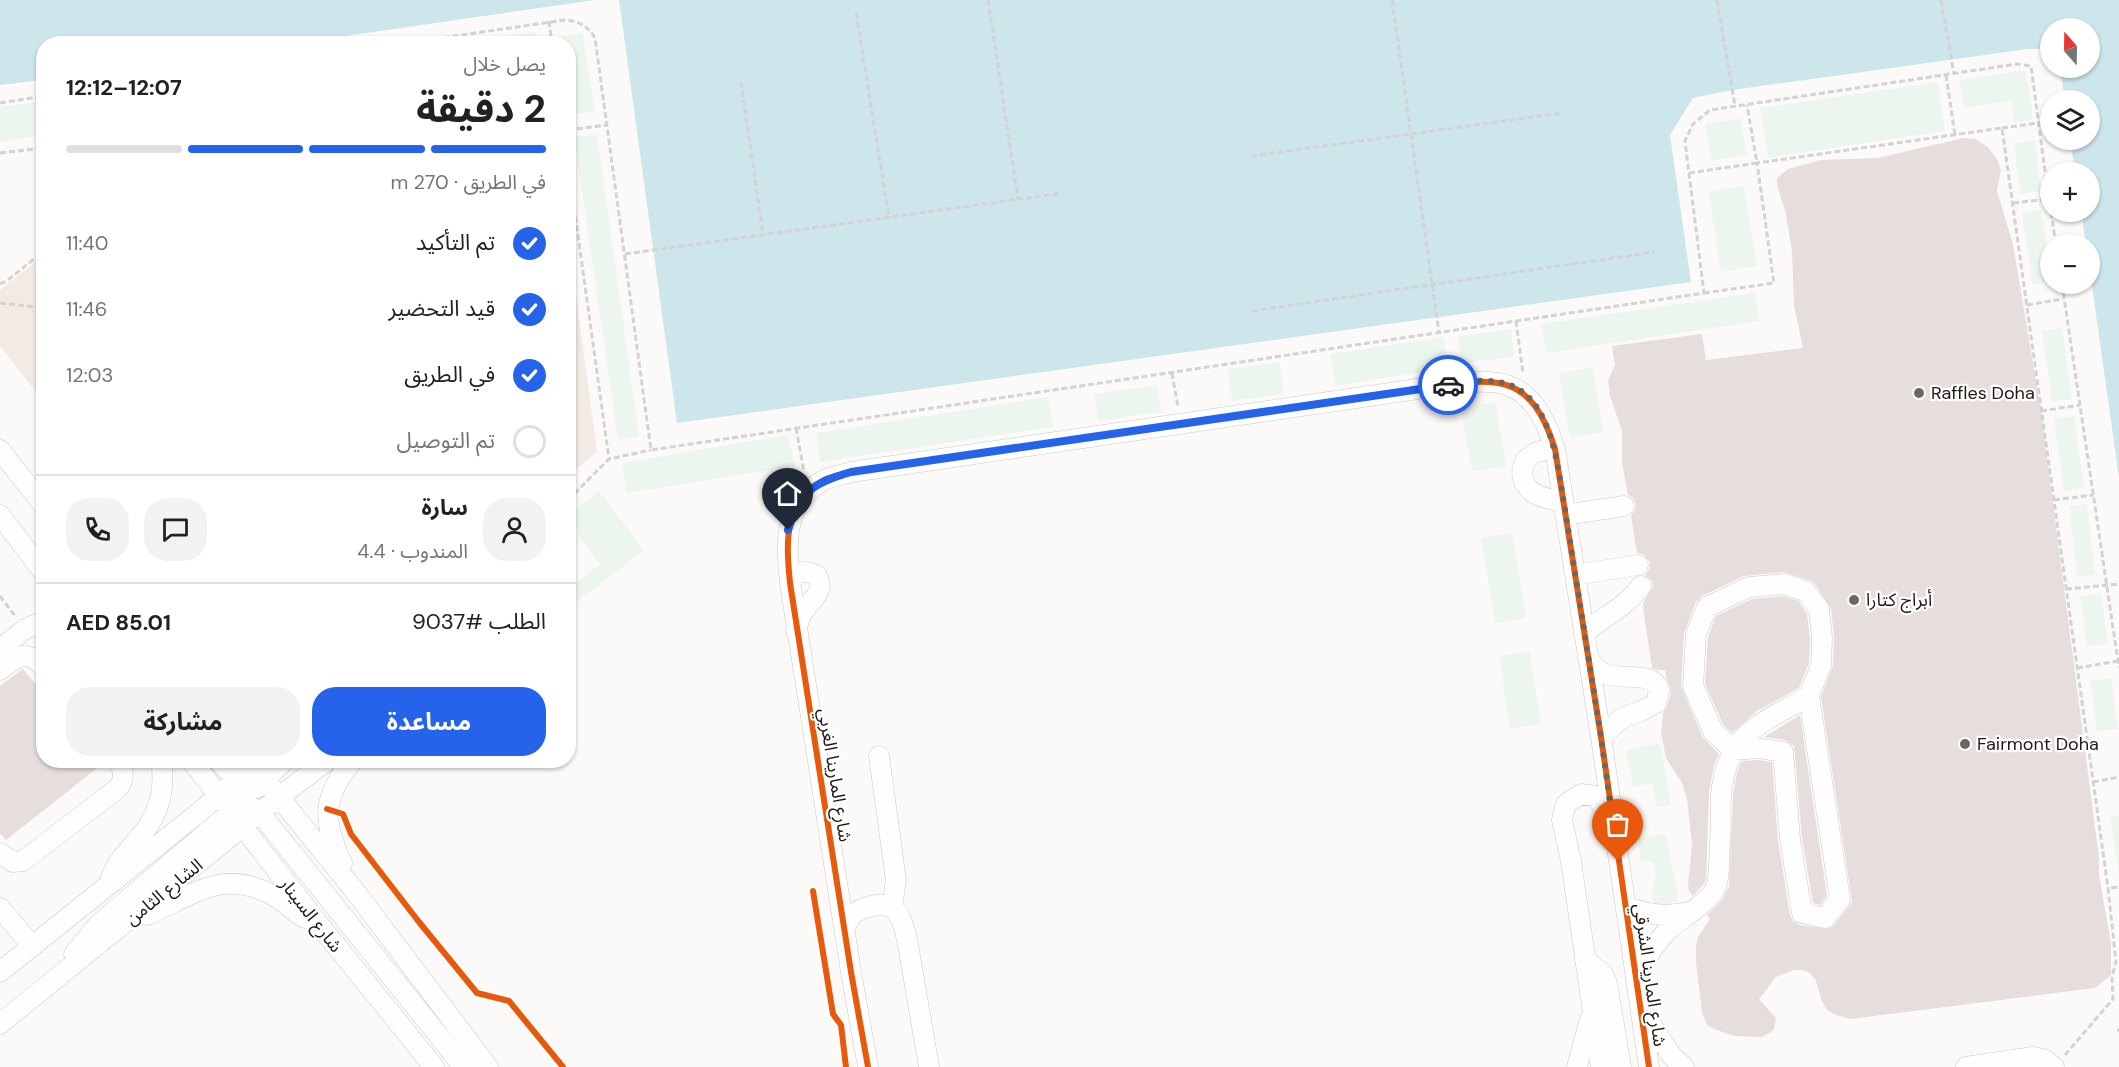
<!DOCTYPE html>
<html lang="ar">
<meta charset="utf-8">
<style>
body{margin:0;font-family:"DM Sans","Noto Sans Arabic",sans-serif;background:#f2f2f2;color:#202124;direction:rtl;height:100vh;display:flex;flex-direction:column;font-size:22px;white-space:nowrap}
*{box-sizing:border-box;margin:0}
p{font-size:20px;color:#757577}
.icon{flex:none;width:33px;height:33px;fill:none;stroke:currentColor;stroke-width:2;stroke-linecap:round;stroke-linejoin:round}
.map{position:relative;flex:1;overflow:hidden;direction:ltr}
.panel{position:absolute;left:36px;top:36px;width:540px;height:732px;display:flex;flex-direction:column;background:#fff;border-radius:24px;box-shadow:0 2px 4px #0004;direction:rtl}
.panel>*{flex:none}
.needle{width:39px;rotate:340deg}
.fabs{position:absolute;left:2040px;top:18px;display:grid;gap:12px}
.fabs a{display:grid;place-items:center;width:60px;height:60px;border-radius:50%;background:#fff;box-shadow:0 2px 4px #0004;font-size:30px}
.pin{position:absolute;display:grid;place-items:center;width:51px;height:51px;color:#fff;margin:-62px -26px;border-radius:50% 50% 50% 0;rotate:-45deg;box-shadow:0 0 6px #0007}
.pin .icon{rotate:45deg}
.courier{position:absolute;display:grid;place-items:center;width:60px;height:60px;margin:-30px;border:4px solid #2563eb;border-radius:50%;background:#fff;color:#222;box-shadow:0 2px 8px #0007}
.summary em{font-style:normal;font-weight:700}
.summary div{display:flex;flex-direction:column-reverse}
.summary{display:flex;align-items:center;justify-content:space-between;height:102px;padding:0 30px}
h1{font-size:39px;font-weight:700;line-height:45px}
.bar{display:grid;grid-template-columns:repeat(4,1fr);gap:9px 6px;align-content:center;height:72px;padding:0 30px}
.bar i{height:8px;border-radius:4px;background:#e0e0e0}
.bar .on{background:#2563eb}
.bar p{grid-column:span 4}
.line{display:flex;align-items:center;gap:15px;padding:0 30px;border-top:2px solid #e0e0e0}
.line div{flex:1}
.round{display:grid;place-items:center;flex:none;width:63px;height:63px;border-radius:24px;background:#f2f2f2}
ol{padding:0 30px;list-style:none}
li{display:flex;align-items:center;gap:18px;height:66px}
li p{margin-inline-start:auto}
li .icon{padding:6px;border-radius:50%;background:#2563eb;color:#fff;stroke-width:4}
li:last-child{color:#757577}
li i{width:33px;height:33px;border:3px solid #e0e0e0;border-radius:50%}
.action{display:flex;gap:12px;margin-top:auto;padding:12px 30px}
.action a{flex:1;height:69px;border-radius:24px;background:#2563eb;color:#fff;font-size:24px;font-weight:700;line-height:69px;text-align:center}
.action a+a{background:#f2f2f2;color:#202124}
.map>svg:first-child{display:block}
.built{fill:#f2ebe5}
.green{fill:#edf6ee}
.water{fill:#cce6eb}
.building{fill:#e6dedc}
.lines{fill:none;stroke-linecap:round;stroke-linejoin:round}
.minor-casing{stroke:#cdc8c3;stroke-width:21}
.path{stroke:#d4d3d3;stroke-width:3;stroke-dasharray:6 3;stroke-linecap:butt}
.minor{stroke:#fffefe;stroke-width:20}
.cycleway-casing{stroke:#fff;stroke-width:10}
.cycleway{stroke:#e8590c;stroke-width:6}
.done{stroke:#6c6661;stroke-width:6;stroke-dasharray:0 10.8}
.route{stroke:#2563eb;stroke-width:8}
.poi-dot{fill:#6c6661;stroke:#fff;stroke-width:2}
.labels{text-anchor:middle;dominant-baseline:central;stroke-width:4.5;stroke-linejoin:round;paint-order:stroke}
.poi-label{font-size:18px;fill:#1f1710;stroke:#fff;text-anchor:start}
.street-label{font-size:18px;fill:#1f1710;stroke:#fff}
</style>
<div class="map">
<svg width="2119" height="1067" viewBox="0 0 2119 1067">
<rect width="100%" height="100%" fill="#fcfaf8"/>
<path class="built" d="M569 243 597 452 569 475H568Z
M43 256V401L0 346V290Z"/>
<path class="green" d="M536 32 538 43H455Z
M583 33 595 111 574 115 569 83 568 44 562 43 561 36Z
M2026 70 2033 119 2014 123 2010 101 1964 108 1960 80Z
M1938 82 1945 131 1768 158 1760 108Z
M43 101V135L0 142V107Z
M1740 118 1747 155 1711 161 1705 124Z
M597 134 639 436 618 440 574 137Z
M2035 140 2041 191 2020 194 2014 143Z
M1744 186 1757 266 1721 272 1708 191Z
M2042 210 2050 282 2032 284 2022 213Z
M1755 293 1759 321 1546 353 1541 324Z
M2062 328 2072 399 2052 402 2042 331Z
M1511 329 1514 357 1462 363 1458 336Z
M1443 337 1448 368 1335 386 1330 354Z
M1280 362 1284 394 1232 401 1227 369Z
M1592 367 1604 432 1570 438 1559 374Z
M1157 385 1161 412 1098 421 1094 394Z
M1048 397 1053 427 820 462 816 433Z
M1495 402 1506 466 1472 472 1461 408Z
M2074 416 2084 488 2064 491 2054 419Z
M788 435 795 466 626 493 622 463Z
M599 491 644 550 569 608V589L600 564 569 523V514Z
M2087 504 2095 575 2077 577 2069 506Z
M1512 533 1526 618 1495 623 1481 538Z
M2101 593 2108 644 2087 646 2080 596Z
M1530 651 1541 724 1510 729 1499 656Z
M2111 678 2118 729 2097 731 2090 681Z
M1660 743 1671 805 1656 808 1652 783 1633 787 1626 750Z
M2119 815V877L2110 817Z
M1666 834 1678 895 1677 901 1667 906 1655 905 1651 897 1656 875 1653 862 1641 861 1637 838Z"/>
<path class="water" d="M0 0H595L297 43 44 44 43 80 0 85Z
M619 0H2119V478L2090 272V244H2086L2081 212H2090V172H2075L2070 140H2090V100H2065L2060 68H2090V28H2050V54L2042 49H2028L1732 90 1693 98 1670 135 1691 282 677 423Z"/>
<path class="building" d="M1964 138 1975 139 1988 147 1997 159 2001 170 1997 191 2013 244 2041 411 2099 858V875L2111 943V975L2095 988 1850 1019 1836 1015 1827 1010 1822 1001 1816 981 1810 973 1803 970H1794L1776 977 1759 999 1776 1018 1774 1030 1762 1037 1734 1036 1714 1029 1707 1025 1702 1012 1696 962V947L1698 937 1710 919 1707 915 1722 900 1729 886 1733 795 1737 772 1742 761 1758 760 1772 762 1778 841 1790 915 1793 921 1799 925 1828 929 1834 925 1852 902 1821 697 1833 665 1834 637 1831 608 1814 583 1809 580 1784 572 1744 576 1702 596 1696 602 1684 633 1681 686 1702 736 1719 754 1714 766 1709 792 1706 880 1703 885 1693 896 1689 891 1688 884 1692 844 1687 799 1682 783 1666 758 1661 732 1663 713 1667 706 1671 694 1670 687 1666 678 1665 670H1658L1652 668 1644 614 1643 603 1653 587 1652 581 1645 575 1649 570 1650 563 1643 554 1637 553 1631 516 1635 510 1636 504 1633 498 1628 495 1622 463V431L1610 396 1608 380 1615 365 1612 346 1702 334 1706 360 1803 348 1794 306 1792 252 1786 214 1777 185V179L1780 175 1788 169 1821 160 1877 158Z
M1783 596 1798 601 1807 614 1810 638 1809 663 1799 688 1757 711 1732 733 1723 724 1705 684 1708 637 1716 616 1752 599Z
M23 669 44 694V760L105 762 6 840 0 833V686Z
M1800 715 1827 896 1820 905 1813 903 1802 838 1794 746 1785 740 1764 737Z"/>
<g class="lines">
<g class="minor-casing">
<path id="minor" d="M1555 449C1547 450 1538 450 1532 455 1518 464 1520 482 1532 492 1540 498 1554 500 1563 502
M0 450 44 506
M0 515 44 573
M1565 515 1624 506
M1575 575 1638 565
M790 583C797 571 805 569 817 576 826 593 811 599 803 612 799 618 798 624 796 631
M1785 584 1805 591 1819 609 1822 638 1821 665 1809 696 1840 899 1825 918 1802 913 1790 839 1783 752 1758 748 1733 750 1713 731 1693 686 1696 634 1707 607 1749 587Z
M1584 634C1604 615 1626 608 1641 586
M0 649 25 629 44 621
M1588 658C1592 664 1597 670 1605 674 1621 681 1654 669 1659 691L1656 703 1641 711 1622 718 1601 737
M0 670C17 657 27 647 44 668
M879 756 896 880 892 908
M191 760 317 922 434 1067
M218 760 245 789
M249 760 354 890 488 1067
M257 788 285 760
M218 795 240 800 260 813 459 1061 471 1067
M0 853 13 862 23 861 117 789C126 779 124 770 117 760
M342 863C322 821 322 797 353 760
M111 877C117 862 128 851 138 839 159 816 166 790 161 760
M1626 906C1647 915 1666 917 1689 912
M0 908 32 946
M147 915C195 895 225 865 279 899 288 905 295 913 305 918
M845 927C848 922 851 915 856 912 866 906 884 901 893 909 902 916 904 928 907 939L929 1067
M74 954 99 924 231 812 239 801
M1585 960 1603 974 1607 983 1621 1067
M0 972 197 814 259 760
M1636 980C1644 961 1654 944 1668 930 1680 919 1711 901 1716 887 1720 876 1719 855 1720 842 1722 824 1719 805 1722 787 1729 732 1766 721 1809 696
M1644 1014 1672 1056 1684 1067
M0 1024 279 797 328 760
M868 1067 851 972 790 583C786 542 783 503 824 480 832 476 842 475 851 472L1424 388C1495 378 1530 370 1555 449L1601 737 1649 1067
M1577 1067 1590 1019
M1601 1067 1571 861 1562 820 1566 804 1581 794 1595 796 1611 816
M1966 1067 2033 1057 2044 1059 2054 1067"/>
</g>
<path class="path" d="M988 0 1018 199
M1392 0 1439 333
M1717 0 1735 106
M1941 0 1954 74
M856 13 889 217
M549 21 552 44
M399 44 565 20C579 21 588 26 595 38L651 450 1704 293 1685 141 1693 124 1710 110 2017 64 2031 66 2050 209
M1946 75 1955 135
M741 82 763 234
M0 103 44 96
M2002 128 2038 123
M568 130 607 125
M0 153 44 148
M1251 156 1563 113
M568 163 609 459
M1689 173 1757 163 1747 105
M2013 203 2049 199
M2051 212 2056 244
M625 254 1063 193
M0 284 8 280 44 251
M2062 284 2119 668
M1704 293 1774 283 1757 163 2002 128 2108 888
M0 303 44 308
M2027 305 2063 299
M1252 311 1654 252
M1516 321 1523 373
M1172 373 1178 407
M2041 411 2080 405
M796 428 804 472
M568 500 609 459 651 450
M2054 500 2093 495
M2066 589 2119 584
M0 596 15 616
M2077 668 2118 661
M2093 782 2119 777
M2117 1030H2119
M2065 1055 2113 999 2112 977 2116 962 2108 888 2119 887"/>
<use href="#minor" class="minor"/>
<g class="cycleway-casing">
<path id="cycleway" d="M327 809 343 814 351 834 419 922 477 993 509 1001 563 1067
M813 891 833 1014 841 1025 846 1067
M868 1067 851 972 790 583C786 542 783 503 824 480 832 476 842 475 851 472L1424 388C1495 378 1530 370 1555 449L1601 737 1649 1067"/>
</g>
<use href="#cycleway" class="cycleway"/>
</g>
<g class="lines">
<path class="done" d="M1448 385C1464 382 1483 379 1499 382 1546 390 1554 447 1561 484L1601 737 1618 861"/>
<path class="route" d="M788 530C800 491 813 483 851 472L1448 385"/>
</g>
<g class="poi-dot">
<circle cx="1919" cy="393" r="6"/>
<circle cx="1854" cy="600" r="6"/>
<circle cx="1965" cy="744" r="6"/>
</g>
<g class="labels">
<g class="poi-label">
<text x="1931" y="393">Raffles Doha</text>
<text x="1866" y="600">أبراج كتارا</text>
<text x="1977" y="744">Fairmont Doha</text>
</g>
<g class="street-label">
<text transform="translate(835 775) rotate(81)">شارع المارينا الغربي</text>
<text transform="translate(164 892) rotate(-39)">الشارع الثامن</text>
<text transform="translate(311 915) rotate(52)">شارع السينار</text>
<text transform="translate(1650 975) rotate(82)">شارع المارينا الشرقي</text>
</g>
</g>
</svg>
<div class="fabs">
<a><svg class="needle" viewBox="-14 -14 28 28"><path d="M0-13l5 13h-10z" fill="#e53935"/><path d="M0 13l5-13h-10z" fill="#757577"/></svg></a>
<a><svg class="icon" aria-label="layers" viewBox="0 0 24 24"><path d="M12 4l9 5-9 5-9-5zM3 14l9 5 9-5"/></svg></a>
<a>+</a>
<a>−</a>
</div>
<div class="pin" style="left:1618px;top:861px;background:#ea580c"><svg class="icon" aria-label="bag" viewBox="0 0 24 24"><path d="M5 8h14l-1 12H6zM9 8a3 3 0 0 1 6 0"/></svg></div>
<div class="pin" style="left:788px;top:530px;background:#1f2937"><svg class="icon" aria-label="home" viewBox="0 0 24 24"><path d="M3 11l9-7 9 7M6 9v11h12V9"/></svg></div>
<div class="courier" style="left:1448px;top:385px"><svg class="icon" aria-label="car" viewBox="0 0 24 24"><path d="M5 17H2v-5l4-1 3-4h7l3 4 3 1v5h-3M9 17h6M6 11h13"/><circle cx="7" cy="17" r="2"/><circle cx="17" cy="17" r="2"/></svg></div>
<section class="panel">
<div class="summary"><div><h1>2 دقيقة</h1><p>يصل خلال</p></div><em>12:07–12:12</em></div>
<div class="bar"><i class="on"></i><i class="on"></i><i class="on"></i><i></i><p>في الطريق · 270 m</p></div>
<ol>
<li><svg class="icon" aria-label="check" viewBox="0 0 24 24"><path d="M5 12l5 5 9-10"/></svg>تم التأكيد<p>11:40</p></li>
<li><svg class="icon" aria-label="check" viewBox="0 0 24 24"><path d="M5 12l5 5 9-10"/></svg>قيد التحضير<p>11:46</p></li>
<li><svg class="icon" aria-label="check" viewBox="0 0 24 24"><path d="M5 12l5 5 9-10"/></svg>في الطريق<p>12:03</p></li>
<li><i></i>تم التوصيل</li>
</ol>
<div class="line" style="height:108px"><a class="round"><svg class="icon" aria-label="person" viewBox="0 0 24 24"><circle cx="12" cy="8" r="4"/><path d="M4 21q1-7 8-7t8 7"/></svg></a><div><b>سارة</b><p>المندوب · 4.4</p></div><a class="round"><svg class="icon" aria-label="chat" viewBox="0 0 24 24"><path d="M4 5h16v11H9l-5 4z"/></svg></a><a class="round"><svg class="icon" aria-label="phone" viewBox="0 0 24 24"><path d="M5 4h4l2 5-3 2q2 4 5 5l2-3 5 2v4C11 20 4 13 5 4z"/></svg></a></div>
<div class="line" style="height:78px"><div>الطلب #9037</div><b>AED 85.01</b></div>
<div class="action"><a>مساعدة</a><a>مشاركة</a></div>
</section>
</div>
